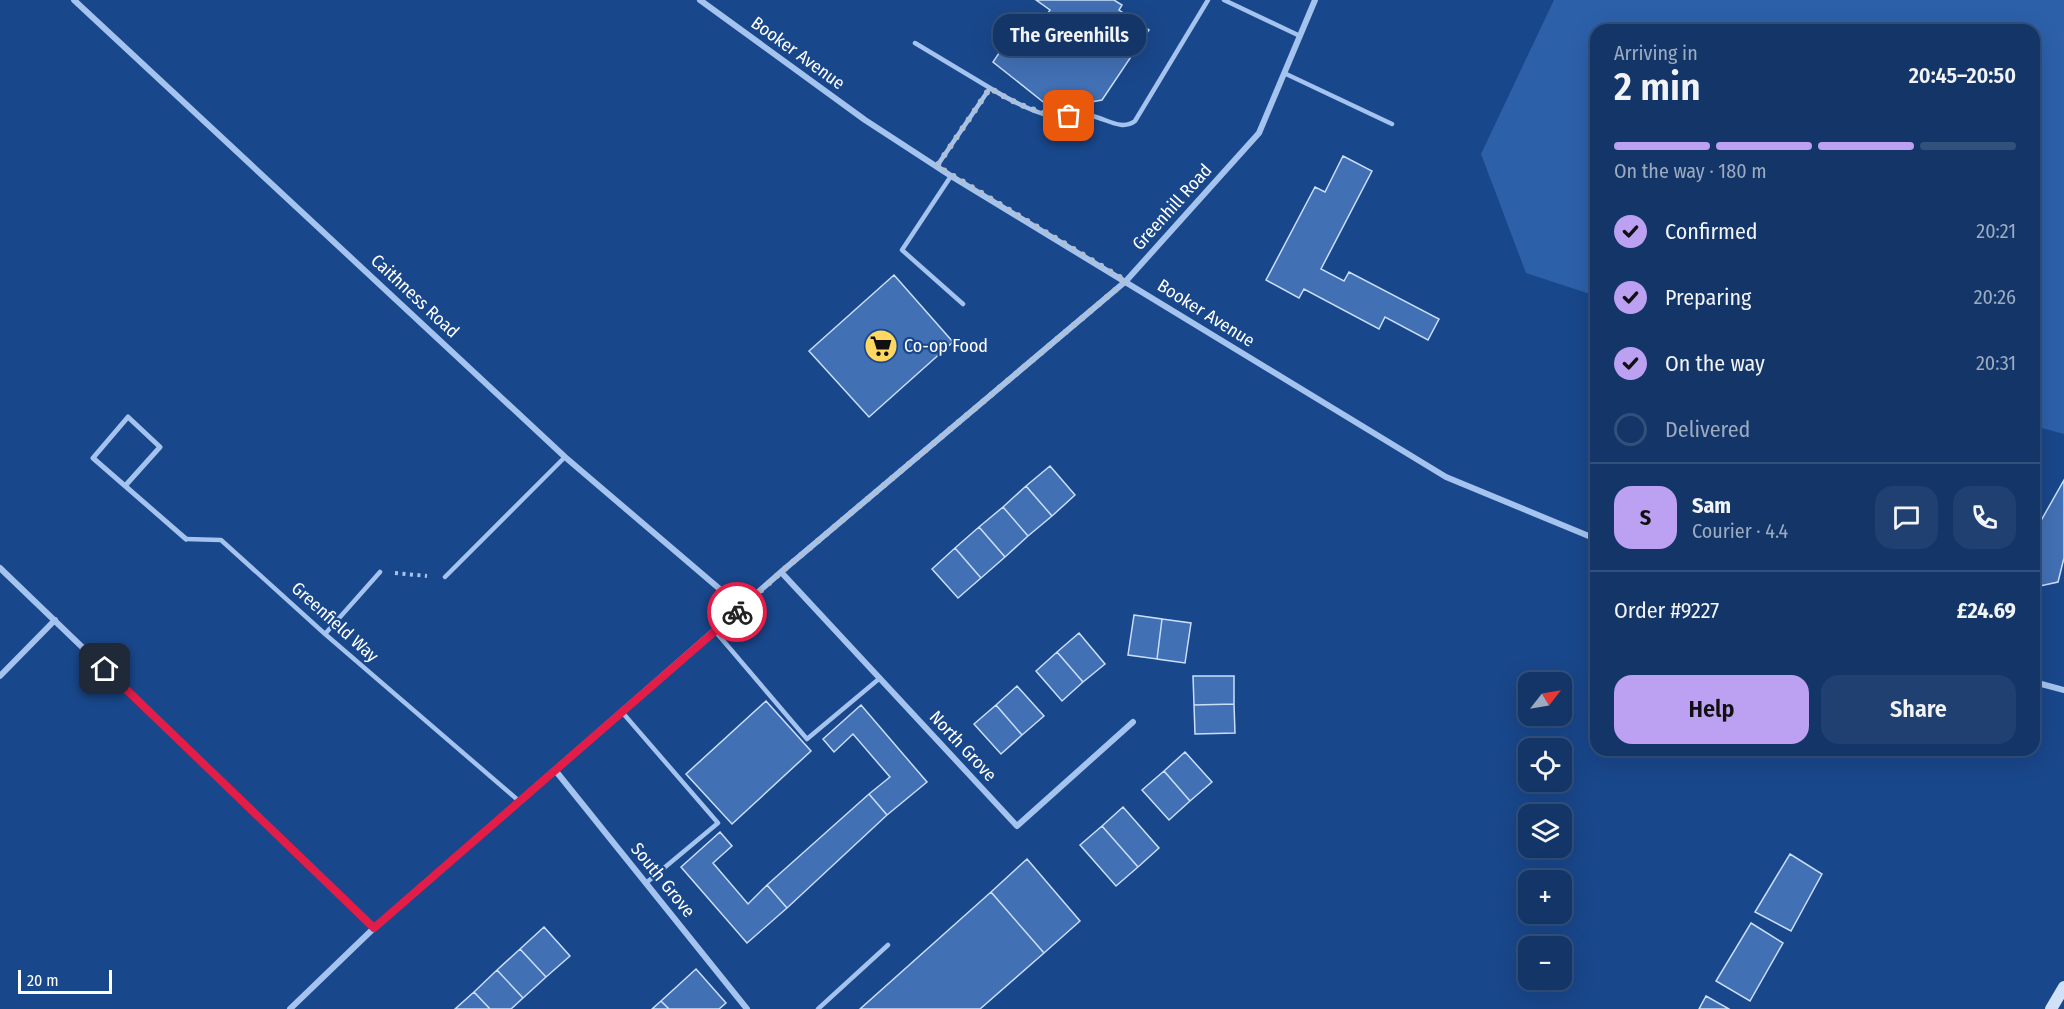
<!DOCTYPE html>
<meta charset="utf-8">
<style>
body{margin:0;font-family:"Fira Sans Condensed",sans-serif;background:#204071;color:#f1f3f6;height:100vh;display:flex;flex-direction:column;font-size:22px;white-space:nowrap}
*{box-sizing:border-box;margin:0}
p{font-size:20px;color:#9dabc0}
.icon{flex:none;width:33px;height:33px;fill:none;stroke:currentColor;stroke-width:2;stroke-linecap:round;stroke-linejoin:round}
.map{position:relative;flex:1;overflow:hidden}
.sheet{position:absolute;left:1590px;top:24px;width:450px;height:732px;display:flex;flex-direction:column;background:#133568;border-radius:18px;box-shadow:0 6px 24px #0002,0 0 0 2px #32507c}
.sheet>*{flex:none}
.needle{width:39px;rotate:59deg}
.tools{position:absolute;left:1518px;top:672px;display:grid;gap:12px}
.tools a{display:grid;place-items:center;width:54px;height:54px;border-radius:12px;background:#133568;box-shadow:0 6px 24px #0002,0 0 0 2px #32507c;font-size:30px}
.scale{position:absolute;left:18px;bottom:15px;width:94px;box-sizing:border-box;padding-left:6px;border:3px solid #fff;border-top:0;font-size:16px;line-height:21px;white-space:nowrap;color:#fff;-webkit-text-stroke:4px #19478b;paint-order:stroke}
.pin{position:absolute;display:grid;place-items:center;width:51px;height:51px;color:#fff;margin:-26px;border-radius:12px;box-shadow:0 3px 9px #0006}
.courier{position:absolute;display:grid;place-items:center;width:60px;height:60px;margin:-30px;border:4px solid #e11d48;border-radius:50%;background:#fff;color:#222;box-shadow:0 2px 8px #0007}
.bubble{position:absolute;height:42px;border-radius:18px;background:#133568;box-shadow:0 6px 24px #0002,0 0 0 2px #32507c;font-size:20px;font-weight:600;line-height:42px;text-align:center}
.head em{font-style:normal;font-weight:600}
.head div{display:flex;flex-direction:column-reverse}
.head{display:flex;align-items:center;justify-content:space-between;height:102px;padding:0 24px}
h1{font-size:39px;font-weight:600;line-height:45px}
.bar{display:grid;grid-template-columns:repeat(4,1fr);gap:9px 6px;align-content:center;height:72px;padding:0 24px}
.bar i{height:8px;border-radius:4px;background:#32507c}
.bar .current{background:#bca0f2}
.bar p{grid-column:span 4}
.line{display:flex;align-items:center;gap:15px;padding:0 24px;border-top:2px solid #32507c}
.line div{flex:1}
.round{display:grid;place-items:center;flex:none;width:63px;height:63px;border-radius:18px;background:#204071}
ol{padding:0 24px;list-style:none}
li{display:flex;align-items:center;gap:18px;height:66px}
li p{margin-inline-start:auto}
li .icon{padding:6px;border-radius:50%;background:#bca0f2;color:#111;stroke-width:4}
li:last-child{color:#9dabc0}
li i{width:33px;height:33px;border:3px solid #32507c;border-radius:50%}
.action{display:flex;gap:12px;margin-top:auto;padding:12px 24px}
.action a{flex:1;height:69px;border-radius:18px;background:#bca0f2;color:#111;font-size:24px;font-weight:600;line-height:69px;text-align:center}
.action a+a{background:#204071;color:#f1f3f6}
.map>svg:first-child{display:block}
.green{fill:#2c60a9}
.building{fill:#4270b4;stroke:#cadefa;stroke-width:1.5}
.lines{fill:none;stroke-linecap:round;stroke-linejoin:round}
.path{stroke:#a4c3ee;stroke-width:4;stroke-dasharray:3 4.5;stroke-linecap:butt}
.service{stroke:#a4c3ee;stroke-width:4.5}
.pedestrian{stroke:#a4c3ee;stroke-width:5}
.minor{stroke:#a4c3ee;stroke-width:6}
.secondary{stroke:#d1e1fa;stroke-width:12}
.done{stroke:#aebfd6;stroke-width:6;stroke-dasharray:0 10.8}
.route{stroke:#e11d48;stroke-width:8}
.labels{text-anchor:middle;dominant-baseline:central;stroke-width:4.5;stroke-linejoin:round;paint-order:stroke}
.street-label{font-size:18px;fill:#fff;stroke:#19478b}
.poi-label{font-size:18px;fill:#fff;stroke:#19478b;text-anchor:start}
</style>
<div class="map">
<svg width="2064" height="1009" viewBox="0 0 2064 1009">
<rect width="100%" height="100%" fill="#19478b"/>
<path class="green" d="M1554 0H2064V434L2034 426V30H1596V296L1526 273 1481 154Z"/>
<path class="building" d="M1036 0H1114L1122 5 1119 10 1149 30 1102 100 1052 109 993 62 1026 13 1041 24 1050 10Z
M1343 156 1372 171 1321 269 1344 281 1349 272 1439 319 1428 340 1385 317 1379 329 1304 289 1299 298 1266 280 1315 187 1325 192Z
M894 275 953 342 869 417 809 351Z
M1050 466 1075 495 1052 516 1026 486Z
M2064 480V558L2058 582 2040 586 2034 583V533Z
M1026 486 1052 516 1028 536 1003 507Z
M1003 507 1028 536 1005 557 979 527Z
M979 527 1005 557 981 578 955 548Z
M955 548 981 578 958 598 932 569Z
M1134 615 1162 619 1157 659 1128 655Z
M1162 619 1191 623 1185 663 1157 659Z
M1079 633 1105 664 1083 682 1057 652Z
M1057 652 1083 682 1062 701 1036 671Z
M1193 676H1234V704L1194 705Z
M1017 686 1044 716 1022 735 996 705Z
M766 701 811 751 732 824 686 774Z
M1234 704 1235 733 1195 734 1194 705Z
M861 705 927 782 887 815 869 794 890 777 853 734 834 752 823 739Z
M996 705 1022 735 1001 754 974 724Z
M1185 752 1212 782 1190 801 1164 771Z
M1164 771 1190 801 1169 820 1142 790Z
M869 794 887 815 787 908 767 885Z
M1123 807 1159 848 1138 867 1102 826Z
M1102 826 1138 867 1116 886 1080 845Z
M720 832 732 846 713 863 748 904 767 885 787 908 747 943 681 867Z
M1790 854 1822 874 1791 931 1755 912Z
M1027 859 1080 921 1044 953 991 892Z
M991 892 1044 953 980 1009H860Z
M1751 923 1783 943 1750 1001 1716 981Z
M544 927 570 956 546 977 520 949Z
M520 949 546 977 523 998 497 970Z
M696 969 726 1003 719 1009H669L661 1001Z
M497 970 523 998 511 1009H490L474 992Z
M474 992 490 1009H455Z
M1706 996 1729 1009H1699Z
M661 1001 669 1009H652Z"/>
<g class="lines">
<path class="path" d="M395 573 427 576"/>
<path class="service" d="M1224 0 1300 36
M915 43 990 88
M1284 73 1392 124
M937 166 990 88C1008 99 1030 111 1050 116 1063 119 1078 114 1092 116 1107 119 1122 131 1135 121L1208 0
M951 176 902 250 963 304
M186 539 221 540 325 634 519 801
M445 577 565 457
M715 631 807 739 880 678
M325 634 380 572
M622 712 718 823 646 883
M818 1009 888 945"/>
<path class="pedestrian" d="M125 486 160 447 128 417 93 458 186 539"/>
<path class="minor" d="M74 0 565 457 742 608
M700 0 865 120 951 176 1446 477 1596 539
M0 568 374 928
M781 572 1017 826 1133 722
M0 676 55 620
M2034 682 2064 690
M555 770 747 1009
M290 1009 374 928 781 572 1126 281 1259 133 1315 0"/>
<path class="secondary" d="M2051 1009 2064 987"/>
</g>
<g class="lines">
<path class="done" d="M737 612 781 572 1126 281 937 166 990 88C1014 103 1041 116 1069 116"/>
<path class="route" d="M105 669 374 928 737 612"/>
</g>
<defs>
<g id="supermarket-disc" transform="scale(1.725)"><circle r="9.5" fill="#ffd761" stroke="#19478b"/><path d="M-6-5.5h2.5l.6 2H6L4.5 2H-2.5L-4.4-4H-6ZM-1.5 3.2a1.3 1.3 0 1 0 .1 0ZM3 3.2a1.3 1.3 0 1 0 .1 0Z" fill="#111"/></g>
</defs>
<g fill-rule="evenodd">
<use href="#supermarket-disc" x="881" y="346"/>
</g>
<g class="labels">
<g class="street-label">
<text transform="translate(798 53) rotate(36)">Booker Avenue</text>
<text transform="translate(1172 207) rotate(-48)">Greenhill Road</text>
<text transform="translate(415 296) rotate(43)">Caithness Road</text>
<text transform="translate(1206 313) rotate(32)">Booker Avenue</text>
<text transform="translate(335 622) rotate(42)">Greenfield Way</text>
<text transform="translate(963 746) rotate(47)">North Grove</text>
<text transform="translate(663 880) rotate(51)">South Grove</text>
</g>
<g class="poi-label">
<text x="904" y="346">Co-op Food</text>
</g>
</g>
</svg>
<div class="tools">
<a><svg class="needle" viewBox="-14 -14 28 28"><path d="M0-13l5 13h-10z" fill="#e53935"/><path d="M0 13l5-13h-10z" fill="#9dabc0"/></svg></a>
<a><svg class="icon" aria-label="locate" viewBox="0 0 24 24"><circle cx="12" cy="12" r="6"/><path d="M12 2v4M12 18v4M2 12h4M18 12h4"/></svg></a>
<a><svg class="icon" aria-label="layers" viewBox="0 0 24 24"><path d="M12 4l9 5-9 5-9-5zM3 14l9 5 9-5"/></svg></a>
<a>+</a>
<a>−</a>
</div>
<div class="scale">20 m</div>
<div class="pin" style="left:1069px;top:116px;background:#ea580c"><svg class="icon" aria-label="bag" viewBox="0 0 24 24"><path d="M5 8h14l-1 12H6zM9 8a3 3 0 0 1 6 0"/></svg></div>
<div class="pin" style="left:105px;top:669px;background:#1f2937"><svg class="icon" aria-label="home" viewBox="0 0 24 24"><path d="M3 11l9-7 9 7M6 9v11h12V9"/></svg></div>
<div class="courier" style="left:737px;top:612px"><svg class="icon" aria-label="bike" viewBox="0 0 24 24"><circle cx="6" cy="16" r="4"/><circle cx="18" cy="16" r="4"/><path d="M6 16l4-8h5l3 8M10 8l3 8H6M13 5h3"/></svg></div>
<div class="bubble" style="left:993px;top:14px;width:153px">The Greenhills</div>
<section class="sheet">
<div class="head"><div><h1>2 min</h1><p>Arriving in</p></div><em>20:45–20:50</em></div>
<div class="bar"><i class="current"></i><i class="current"></i><i class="current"></i><i></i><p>On the way · 180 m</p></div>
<ol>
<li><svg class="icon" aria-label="check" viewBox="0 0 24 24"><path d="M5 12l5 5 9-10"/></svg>Confirmed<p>20:21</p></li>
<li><svg class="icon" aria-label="check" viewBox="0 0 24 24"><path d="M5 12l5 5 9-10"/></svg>Preparing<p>20:26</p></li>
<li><svg class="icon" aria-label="check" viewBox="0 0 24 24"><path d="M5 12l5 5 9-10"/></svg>On the way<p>20:31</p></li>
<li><i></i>Delivered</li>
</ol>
<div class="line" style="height:108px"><b class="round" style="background:#bca0f2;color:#111">S</b><div><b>Sam</b><p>Courier · 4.4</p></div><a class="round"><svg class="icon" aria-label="chat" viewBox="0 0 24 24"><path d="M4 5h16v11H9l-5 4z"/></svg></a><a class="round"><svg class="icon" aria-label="phone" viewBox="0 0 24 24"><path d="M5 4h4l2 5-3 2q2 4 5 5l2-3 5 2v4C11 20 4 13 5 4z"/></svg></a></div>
<div class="line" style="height:78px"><div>Order #9227</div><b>£24.69</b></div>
<div class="action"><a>Help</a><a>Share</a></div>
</section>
</div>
